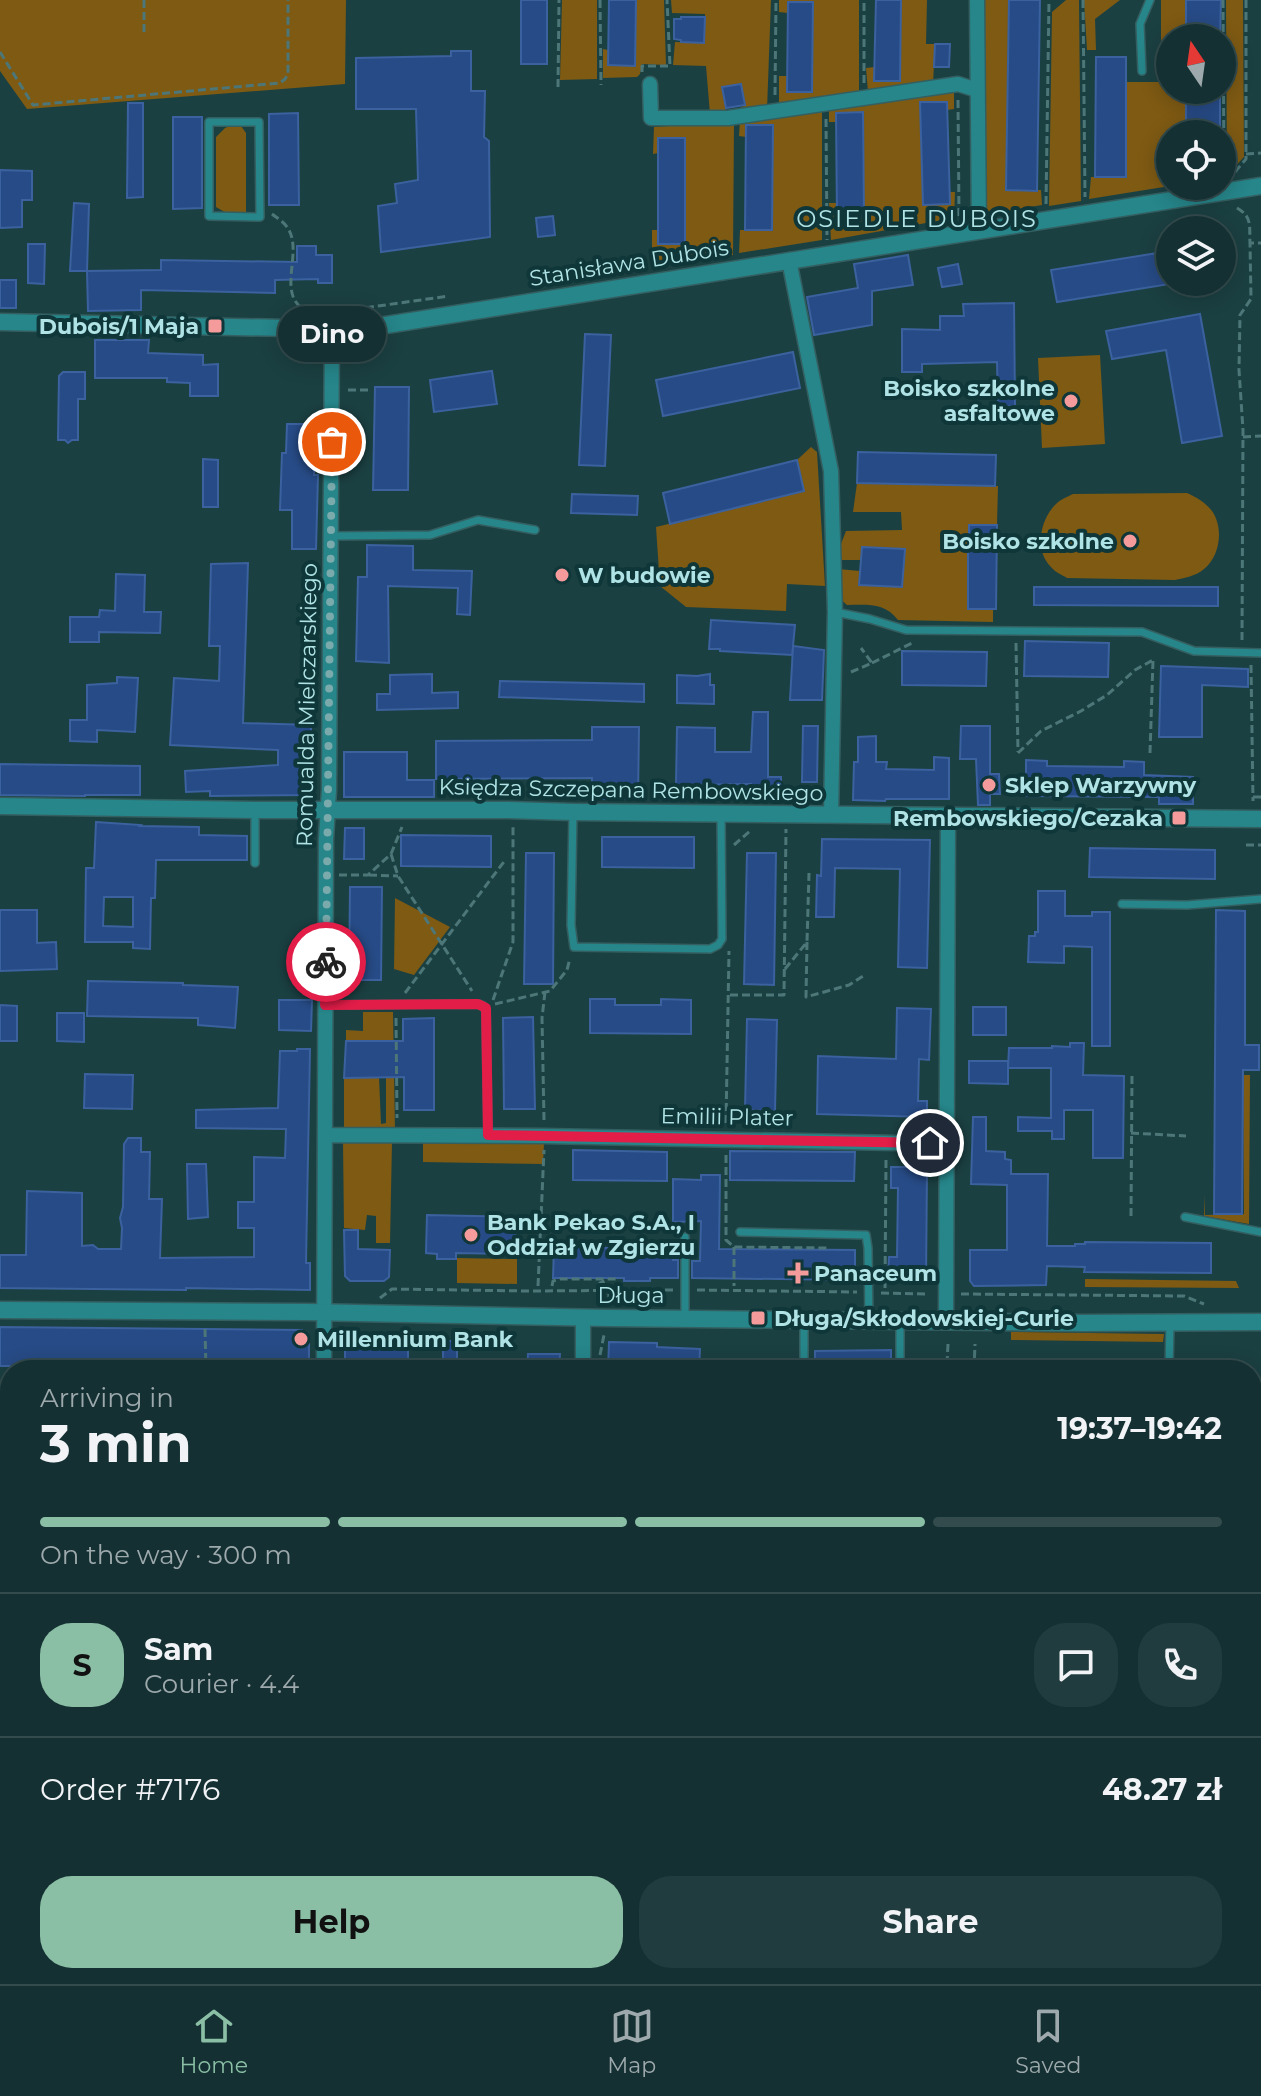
<!DOCTYPE html>
<meta charset="utf-8">
<style>
body{margin:0;font-family:Montserrat,sans-serif;background:#213c3e;color:#f1f3f6;height:100vh;display:flex;flex-direction:column;font-size:30px;white-space:nowrap}
*{box-sizing:border-box;margin:0}
p{font-size:26px;color:#9da9ac}
.icon{flex:none;width:44px;height:44px;fill:none;stroke:currentColor;stroke-width:2;stroke-linecap:round;stroke-linejoin:round}
.map{position:relative;flex:1;overflow:hidden}
.drawer{position:absolute;left:0px;top:1360px;width:1262px;height:624px;display:flex;flex-direction:column;background:#143032;border-radius:32px 32px 0 0;box-shadow:0 4px 20px #0003,0 0 0 2px #334b4d}
.drawer>*{flex:none}
.needle{width:52px;rotate:347deg}
.buttons{position:absolute;left:1156px;top:24px;display:grid;gap:16px}
.buttons a{display:grid;place-items:center;width:80px;height:80px;border-radius:50%;background:#143032;box-shadow:0 4px 20px #0003,0 0 0 2px #334b4d;font-size:40px}
.pin{position:absolute;display:grid;place-items:center;width:68px;height:68px;color:#fff;margin:-34px;border:4px solid #fff;border-radius:50%;box-shadow:0 2px 8px #0007}
.courier{position:absolute;display:grid;place-items:center;width:80px;height:80px;margin:-40px;border:6px solid #e11d48;border-radius:50%;background:#fff;color:#222;box-shadow:0 2px 10px #0007}
.bubble{position:absolute;height:56px;border-radius:28px;background:#143032;box-shadow:0 4px 20px #0003,0 0 0 2px #334b4d;font-size:26px;font-weight:700;line-height:56px;text-align:center}
.summary em{font-style:normal;font-weight:700}
.summary div{display:flex;flex-direction:column-reverse}
.summary{display:flex;align-items:center;justify-content:space-between;height:136px;padding:0 40px}
h1{font-size:52px;font-weight:700;line-height:60px}
.bar{display:grid;grid-template-columns:repeat(4,1fr);gap:12px 8px;align-content:center;height:96px;padding:0 40px}
.bar i{height:10px;border-radius:6px;background:#334b4d}
.bar .current{background:#8abfa5}
.bar p{grid-column:span 4}
.line{display:flex;align-items:center;gap:20px;padding:0 40px;border-top:2px solid #334b4d}
.line div{flex:1}
.round{display:grid;place-items:center;flex:none;width:84px;height:84px;border-radius:32px;background:#213c3e}
.cta{display:flex;gap:16px;margin-top:auto;padding:16px 40px}
.cta a{flex:1;height:92px;border-radius:32px;background:#8abfa5;color:#111;font-size:32px;font-weight:700;line-height:92px;text-align:center}
.cta a+a{background:#213c3e;color:#f1f3f6}
.tab-bar{display:flex;justify-content:space-around;align-items:center;height:112px;border-top:2px solid #334b4d;background:#143032;font-size:22px;color:#9da9ac}
.tab-bar a{display:grid;justify-items:center;gap:4px}
.tab-bar .current{color:#8abfa5}
.map>svg:first-child{display:block}
.green{fill:#7e5a13}
.building{fill:#274b86;stroke:#3b619e;stroke-width:2;fill-rule:evenodd}
.lines{fill:none;stroke-linecap:round;stroke-linejoin:round}
.service-casing{stroke:#345f61;stroke-width:10}
.minor-casing{stroke:#345f61;stroke-width:17}
.tertiary-casing{stroke:#345f61;stroke-width:19}
.secondary-casing{stroke:#345f61;stroke-width:23}
.path{stroke:#4c7678;stroke-width:3;stroke-dasharray:8 4;stroke-linecap:butt}
.service{stroke:#26868a;stroke-width:7}
.minor{stroke:#26868a;stroke-width:14}
.tertiary{stroke:#26868a;stroke-width:16}
.secondary{stroke:#26868a;stroke-width:20}
.done{stroke:#7baaac;stroke-width:8;stroke-dasharray:0 14.4}
.route{stroke:#e11d48;stroke-width:10}
.poi-dot{fill:#f59b9b;stroke:#0f3638;stroke-width:3}
.labels{text-anchor:middle;dominant-baseline:central;stroke-width:8;stroke-linejoin:round;paint-order:stroke}
.street-label{font-size:22px;fill:#afe3e5;stroke:#0f3638}
.poi-label{font-size:22px;font-weight:bold;fill:#afe3e5;stroke:#0f3638;text-anchor:start}
.neighbourhood-label{font-size:24px;letter-spacing:2px;fill:#afe3e5;stroke:#0f3638}
</style>
<div class="map">
<svg width="1261" height="1984" viewBox="0 0 1261 1984">
<rect width="100%" height="100%" fill="#1b4042"/>
<path class="green" d="M0 0H346L345 84 27 109 0 71Z
M562 0H597V79L560 80Z
M636 0H664L666 65 642 64 640 74 637 77 603 78V49L608 50V65L635 66Z
M671 0H771L767 110 741 111V107L745 106 741 84 722 87 726 110 710 114 706 66 673 65 675 42 704 43 705 14 672 13Z
M779 0H859V94L779 105V76H787V92H812L813 2H788V13L779 12Z
M901 0H927L926 44H935L933 84 868 92 866 68 875 67V81H900Z
M984 0H1009L1006 190H1041L1042 205 987 214Z
M1066 0H1079L1081 201 1049 206 1052 12Z
M1084 0H1120L1095 19 1096 50H1087Z
M1161 0H1186V38H1170V90H1186V134H1170V186L1089 199 1091 177 1126 176V82H1161Z
M1226 0H1243L1244 157 1227 175Z
M954 90V109L947 110 946 102 920 103 923 205 949 204V192H955L954 218 831 240 829 203H837V217L862 112 836 113V122H829V107Z
M822 108V240L739 253 740 230H772L773 126 746 137 739 136 740 120Z
M734 122 733 255 652 266V230H658L685 243V138H658V153L653 154 654 127Z
M232 125 241 126 246 133V214H228L216 207V137L225 128Z
M1100 355 1105 444 1042 448 1038 358Z
M811 447 817 452 825 586 787 584 786 611 686 607 660 586 656 527 803 491 797 460Z
M857 483 998 486 997 525H969V609H993V622L898 620C884 602 867 605 847 605L838 597V569L860 571V585L902 587 905 549 863 547 862 560H839V549L846 531 902 530 901 512H853Z
M1187 493C1196 497 1206 503 1212 511 1224 528 1220 556 1204 569 1196 576 1184 578 1175 580L1067 578C1062 575 1055 572 1051 567 1034 551 1040 519 1056 504 1061 499 1067 497 1073 494Z
M395 898 450 927 414 975 394 969Z
M363 1012H393L395 1130H344V1078L379 1077 381 1124 386 1123V1041H346V1030L363 1031Z
M1243 1075H1250L1249 1224 1204 1216 1205 1195V1215L1244 1214Z
M343 1142H392L390 1243H376V1216L367 1215 365 1230 344 1228Z
M423 1143 544 1144 543 1164 423 1162Z
M457 1258 517 1259V1284L457 1283Z
M1085 1279 1236 1281 1239 1288 1085 1287Z
M1011 1332 1164 1334 1163 1342 1011 1340Z"/>
<path class="building" d="M521 0H547V64H521Z
M609 0H636L635 66 608 65Z
M876 0H901L900 81H874Z
M1009 0H1040L1037 191 1006 190Z
M1186 0H1221L1220 38H1186Z
M788 2H813L812 92H787Z
M681 17H705L704 43 681 42V40L674 39V19H681Z
M935 44H950L949 67H934Z
M451 51H471V91H485L484 137 489 141 490 237 381 252 378 206 397 203 395 184 418 180 416 109H356V58L451 56Z
M1096 57H1126V177H1095Z
M741 84 745 105 726 108 722 87Z
M1186 90H1220V134H1186Z
M920 102H947L950 204 923 205Z
M128 103H143V197L127 198Z
M863 112 864 217H837L836 113Z
M298 113 299 205H269V114Z
M173 117H202V208L173 209Z
M746 125H773L772 230H745Z
M658 138H685V244H658Z
M0 170 32 171V200H22V227L0 228Z
M74 203 89 204 87 271H70Z
M553 216 555 235 538 237 536 218Z
M28 244H45L44 284 28 283Z
M297 246H316V255H332V283H318V279L275 280V293L141 290V310L88 311 87 271 161 270V260L297 262Z
M1170 251V284L1057 302 1051 270Z
M908 255 913 285 872 291V325L814 335 807 297 858 288 854 264Z
M958 264 962 284 942 287 938 268Z
M0 280H16V308H0Z
M1014 303 1015 406H998L997 362 922 364V372H902V329L940 330V316H964L963 304Z
M1200 314 1222 436 1182 443 1166 350 1112 359 1106 331Z
M585 334 611 335 605 466 579 465Z
M95 340H149L148 353 203 355V365L218 364V396H190V383L167 382V378H95Z
M793 352 800 388 663 416 656 380Z
M492 371 497 404 434 412 430 380Z
M63 372H85V399H78V440H72L68 443 65 440H58L59 376Z
M375 387H409L408 490H373Z
M287 424H315L314 475H318L316 549H292V510H280L282 453H286Z
M858 452 996 455 995 486 857 483Z
M203 459 218 460V507H203Z
M797 460 804 491 670 524 663 493Z
M572 494 638 496 637 515 571 513Z
M969 525H997L996 609H968V536L969 535Z
M367 545 413 546V570L472 571 470 615 457 614 458 588 388 586 389 663 356 661 358 577H367Z
M862 547 905 549 902 587 859 585Z
M248 563 243 723 311 725 310 795 210 796V791L186 792 185 771 278 765V750L170 745 174 678 219 681 220 646H209L211 564Z
M116 574 145 575 144 612H161L160 633 99 632V642H70V617H99L100 610 115 611Z
M1034 587H1218V606L1034 605Z
M711 620 795 625 793 646 824 650 822 700H790L793 647 792 655 720 651V649H709Z
M1025 641 1109 643 1108 677 1024 676Z
M902 651 987 652 986 686 902 685Z
M1161 666 1248 669V687L1202 685V737H1159Z
M432 674V693L458 692V708L377 710V694H390V675Z
M710 674V685H714V704L677 703V675L697 676Z
M117 677 138 678 135 732 97 730V742L70 741V720H87V685L117 683Z
M500 681 644 684V702L499 697Z
M753 712H768V777H781V798L750 797 751 784 676 785 677 727 715 728V752H751Z
M803 726H818L817 782H802Z
M961 726H990V774H999L1000 794H990V805H978L976 759H960Z
M592 727H639L638 799H592V778L436 779V741L592 740Z
M876 736V762H887L886 769 934 770V757L949 758V799H886L885 801 853 800 854 762H858V737Z
M344 752H407V780H434V797H344Z
M1026 760 1047 761V766L1124 767V761L1144 762V775L1193 777V804H1159V797L1026 796Z
M0 764 140 766V795H85V796L0 795Z
M96 822 141 825 140 826 199 827V835L247 836V860H156L155 898H151L150 949 133 948V942H85L86 868H94ZM104 897H133V927L103 926Z
M345 828H364V859H344Z
M401 835 491 836V867L401 866Z
M602 837H694V868L602 867Z
M822 839 930 840 927 968 898 967 900 869 835 868 834 917H816L817 875 821 876Z
M1090 848 1215 850V879L1089 877Z
M526 853H554L553 984H524Z
M747 853H776L774 985 744 984Z
M350 887H382L381 980H349Z
M1038 891H1065V916H1092V912H1110V1046H1092V947L1064 946V963L1028 962 1029 936H1035V932H1038Z
M0 910H37V943L56 942 57 969 0 971Z
M1216 910 1245 911V1045H1259V1070H1243L1242 1214H1214Z
M88 981 183 983V985L238 987 235 1028 198 1025V1018L87 1016Z
M590 999H615V1005H661V999L691 1000V1034L590 1033Z
M279 1000H312L311 1031 279 1030Z
M0 1005 17 1006V1041H0Z
M973 1007H1006V1035H973Z
M897 1008 931 1009 929 1060 919 1059 918 1101H927V1117L817 1114 818 1056 896 1059Z
M57 1013H84V1042L57 1041Z
M533 1017 535 1109H504L503 1018Z
M434 1018V1110H404V1077L344 1078 346 1041H403V1019Z
M747 1019 777 1020 775 1111 745 1110Z
M1070 1043H1084L1083 1075 1124 1076 1123 1158H1093V1110H1064V1139H1052V1131H1018V1117L1051 1118V1068H1008L1009 1048H1052V1046L1070 1047Z
M297 1049H310L306 1263H310V1290L186 1288V1290L0 1288V1255H26L27 1191 82 1193V1246L93 1245 98 1249H121L122 1228 120 1218 123 1207 124 1144 128 1138H141V1152H150L149 1199H162L160 1258 254 1257V1228H238V1202H254V1157L285 1158 286 1129 196 1128V1110L278 1108 280 1051H297Z
M969 1061H1008V1084L969 1083Z
M85 1074 133 1075 132 1109 84 1108Z
M973 1117H986V1151L1005 1152V1159L1011 1160V1174H1048L1047 1246H1075V1244H1085V1242L1211 1243V1273L1084 1272 1085 1267 1047 1266 1046 1285 974 1286 970 1281V1250H1007V1185L971 1184Z
M573 1150 667 1152V1181L573 1180Z
M730 1151 855 1152 854 1181 730 1180Z
M187 1164H206L208 1217 188 1219Z
M891 1167H927L926 1281 888 1280 889 1257H897L898 1188H891Z
M701 1175H720L719 1249 855 1250V1280L692 1278V1261H700L701 1221 673 1222V1179L701 1180Z
M427 1215 516 1217 515 1254 456 1253V1259H437V1254L426 1253Z
M344 1230H358V1249L390 1250 389 1277 384 1281H350L345 1276Z
M554 1247 673 1249V1260H678V1278H650V1281H624V1278H553Z
M0 1327 302 1330 309 1339V1370H209V1365H138V1366H126V1370H90V1366H0Z
M350 1341H408V1370H345V1344Z
M443 1341H457V1370H443Z
M609 1342 657 1343V1347L700 1349 699 1370H608Z
M891 1350V1370H815V1351Z
M528 1354H560L559 1370H527Z"/>
<g class="lines">
<g class="service-casing">
<path id="service" d="M1142 71 1140 24 1150 0
M209 122H259L260 217 209 216Z
M331 536 430 535 478 520 535 530
M835 612 870 619 906 630 1142 632 1194 651 1261 653
M573 812 571 925 574 947 710 949 718 945 722 939 721 814
M255 863V812
M1122 904 1187 905 1261 899
M325 1005 478 1004 483 1006 486 1011 488 1135
M1185 1217 1261 1232
M740 1232 866 1235 868 1248 869 1320
M685 1318V1237
M804 1322V1370
M900 1323V1370
M1169 1370 1170 1324"/>
</g>
<g class="minor-casing">
<path id="minor" d="M977 0 979 230
M650 84 651 118H728L958 84 977 90
M789 260 831 471 835 612 831 815
M325 1135 544 1136 946 1144
M583 1317V1370
M946 1322 948 817
M324 1370 326 839 329 790 332 329
M364 1974 375 1984"/>
</g>
<g class="tertiary-casing">
<path id="tertiary" d="M0 322 332 329 367 328 1261 186
M0 806 255 810H507L573 812 1261 819
M0 1310 307 1312 608 1318 1083 1323 1261 1322"/>
</g>
<g class="secondary-casing">
<path id="secondary" d="M1252 1902H1261
M0 1925H10"/>
</g>
<path class="path" d="M144 0V33
M600 0 601 85
M1083 0 1085 197
M1223 0 1224 177
M0 52 33 105 280 83 285 79 288 74V0
M642 72V66H670L667 0
M864 83V0
M558 87 559 0
M775 95 776 0
M958 100 959 216
M826 119 827 240
M1246 154 1261 153
M1235 172 1246 159V0
M1046 204 1049 0
M1237 208C1253 217 1249 227 1250 243H1261
M272 214C277 218 284 222 287 227 305 251 274 296 307 311
M318 310 364 308 449 296
M348 390H368
M1243 437 1261 436
M1242 640 1243 430 1239 370 1240 315 1251 299 1250 243
M1016 643 1018 752
M872 663 912 643
M1251 665 1253 801
M851 672 872 663 861 648
M1018 753 1041 731 1081 711 1107 695 1135 670 1153 660
M1150 753 1153 660
M1253 797H1261
M734 845 750 831
M1246 845H1261
M391 854 398 876 472 991
M339 875H368L391 854 402 827
M369 875 398 876
M807 942 806 997 849 985 863 976
M785 969 807 942 809 873
M405 993 506 859
M730 995H784L786 829
M493 1000 513 942V827
M495 1004 550 991 567 970 570 958
M396 1018 397 1118
M544 1120 542 1018 545 992
M726 1123 729 951
M1131 1133 1186 1136
M726 1155V1240L734 1247 830 1248
M1131 1216 1132 1074
M734 1247V1286
M538 1286 544 1150
M552 1286 553 1281 560 1279H618
M601 1286 600 1283 608 1280
M885 1288 886 1159
M697 1290 857 1292
M881 1293 929 1294
M961 1294 1184 1296 1204 1304
M380 1298 392 1289 527 1291 673 1290
M609 1302V1286
M205 1329 206 1370
M948 1344 947 1364 949 1370
M600 1355 604 1335
M974 1370 975 1344
M0 1832 10 1831
M720 1974 721 1982
M937 1974V1980"/>
<use href="#service" class="service"/>
<use href="#minor" class="minor"/>
<use href="#tertiary" class="tertiary"/>
<use href="#secondary" class="secondary"/>
</g>
<g class="lines">
<path class="done" d="M326 962 332 442"/>
<path class="route" d="M326 962 325 1005 478 1004 486 1008 488 1135 930 1143"/>
</g>
<g class="poi-dot">
<rect x="207" y="318" width="16" height="16" rx="4"/>
<circle cx="1071" cy="401" r="8"/>
<circle cx="1130" cy="541" r="8"/>
<circle cx="562" cy="575" r="8"/>
<circle cx="989" cy="785" r="8"/>
<rect x="1171" y="810" width="16" height="16" rx="4"/>
<circle cx="471" cy="1235" r="8"/>
<path d="M794 1261h8v8h8v8h-8v8h-8v-8h-8v-8h8z"/>
<rect x="750" y="1310" width="16" height="16" rx="4"/>
<circle cx="301" cy="1339" r="8"/>
</g>
<g class="labels">
<g class="street-label">
<text transform="translate(629 263) rotate(-9)">Stanisława Dubois</text>
<text transform="translate(307 705) rotate(-89)">Romualda Mielczarskiego</text>
<text transform="translate(631 790) rotate(1)">Księdza Szczepana Rembowskiego</text>
<text transform="translate(727 1117) rotate(1)">Emilii Plater</text>
<text x="631" y="1295">Długa</text>
</g>
<g class="poi-label">
<text x="199" y="326" text-anchor="end">Dubois/1 Maja</text>
<text x="1055" y="388" text-anchor="end">Boisko szkolne<tspan x="1055" dy="25">asfaltowe</tspan></text>
<text x="1114" y="541" text-anchor="end">Boisko szkolne</text>
<text x="578" y="575">W budowie</text>
<text x="1005" y="785">Sklep Warzywny</text>
<text x="1163" y="818" text-anchor="end">Rembowskiego/Cezaka</text>
<text x="487" y="1222">Bank Pekao S.A., I<tspan x="487" dy="25">Oddział w Zgierzu</tspan></text>
<text x="814" y="1273">Panaceum</text>
<text x="774" y="1318">Długa/Skłodowskiej-Curie</text>
<text x="317" y="1339">Millennium Bank</text>
</g>
<g class="neighbourhood-label">
<text x="917" y="218">OSIEDLE DUBOIS</text>
</g>
</g>
</svg>
<div class="buttons">
<a><svg class="needle" viewBox="-14 -14 28 28"><path d="M0-13l5 13h-10z" fill="#e53935"/><path d="M0 13l5-13h-10z" fill="#9da9ac"/></svg></a>
<a><svg class="icon" aria-label="locate" viewBox="0 0 24 24"><circle cx="12" cy="12" r="6"/><path d="M12 2v4M12 18v4M2 12h4M18 12h4"/></svg></a>
<a><svg class="icon" aria-label="layers" viewBox="0 0 24 24"><path d="M12 4l9 5-9 5-9-5zM3 14l9 5 9-5"/></svg></a>
</div>
<div class="pin" style="left:332px;top:442px;background:#ea580c"><svg class="icon" aria-label="bag" viewBox="0 0 24 24"><path d="M5 8h14l-1 12H6zM9 8a3 3 0 0 1 6 0"/></svg></div>
<div class="pin" style="left:930px;top:1143px;background:#1f2937"><svg class="icon" aria-label="home" viewBox="0 0 24 24"><path d="M3 11l9-7 9 7M6 9v11h12V9"/></svg></div>
<div class="courier" style="left:326px;top:962px"><svg class="icon" aria-label="bike" viewBox="0 0 24 24"><circle cx="6" cy="16" r="4"/><circle cx="18" cy="16" r="4"/><path d="M6 16l4-8h5l3 8M10 8l3 8H6M13 5h3"/></svg></div>
<div class="bubble" style="left:278px;top:306px;width:108px">Dino</div>
<section class="drawer">
<div class="summary"><div><h1>3 min</h1><p>Arriving in</p></div><em>19:37–19:42</em></div>
<div class="bar"><i class="current"></i><i class="current"></i><i class="current"></i><i></i><p>On the way · 300 m</p></div>
<div class="line" style="height:144px"><b class="round" style="background:#8abfa5;color:#111">S</b><div><b>Sam</b><p>Courier · 4.4</p></div><a class="round"><svg class="icon" aria-label="chat" viewBox="0 0 24 24"><path d="M4 5h16v11H9l-5 4z"/></svg></a><a class="round"><svg class="icon" aria-label="phone" viewBox="0 0 24 24"><path d="M5 4h4l2 5-3 2q2 4 5 5l2-3 5 2v4C11 20 4 13 5 4z"/></svg></a></div>
<div class="line" style="height:104px"><div>Order #7176</div><b>48.27 zł</b></div>
<div class="cta"><a>Help</a><a>Share</a></div>
</section>
</div>
<nav class="tab-bar">
<a class="current"><svg class="icon" aria-label="home" viewBox="0 0 24 24"><path d="M3 11l9-7 9 7M6 9v11h12V9"/></svg>Home</a>
<a><svg class="icon" aria-label="map" viewBox="0 0 24 24"><path d="M3 6l6-2 6 2 6-2v14l-6 2-6-2-6 2zM9 4v14M15 6v14"/></svg>Map</a>
<a><svg class="icon" aria-label="saved" viewBox="0 0 24 24"><path d="M7 4h10v16l-5-4-5 4z"/></svg>Saved</a>
</nav>
